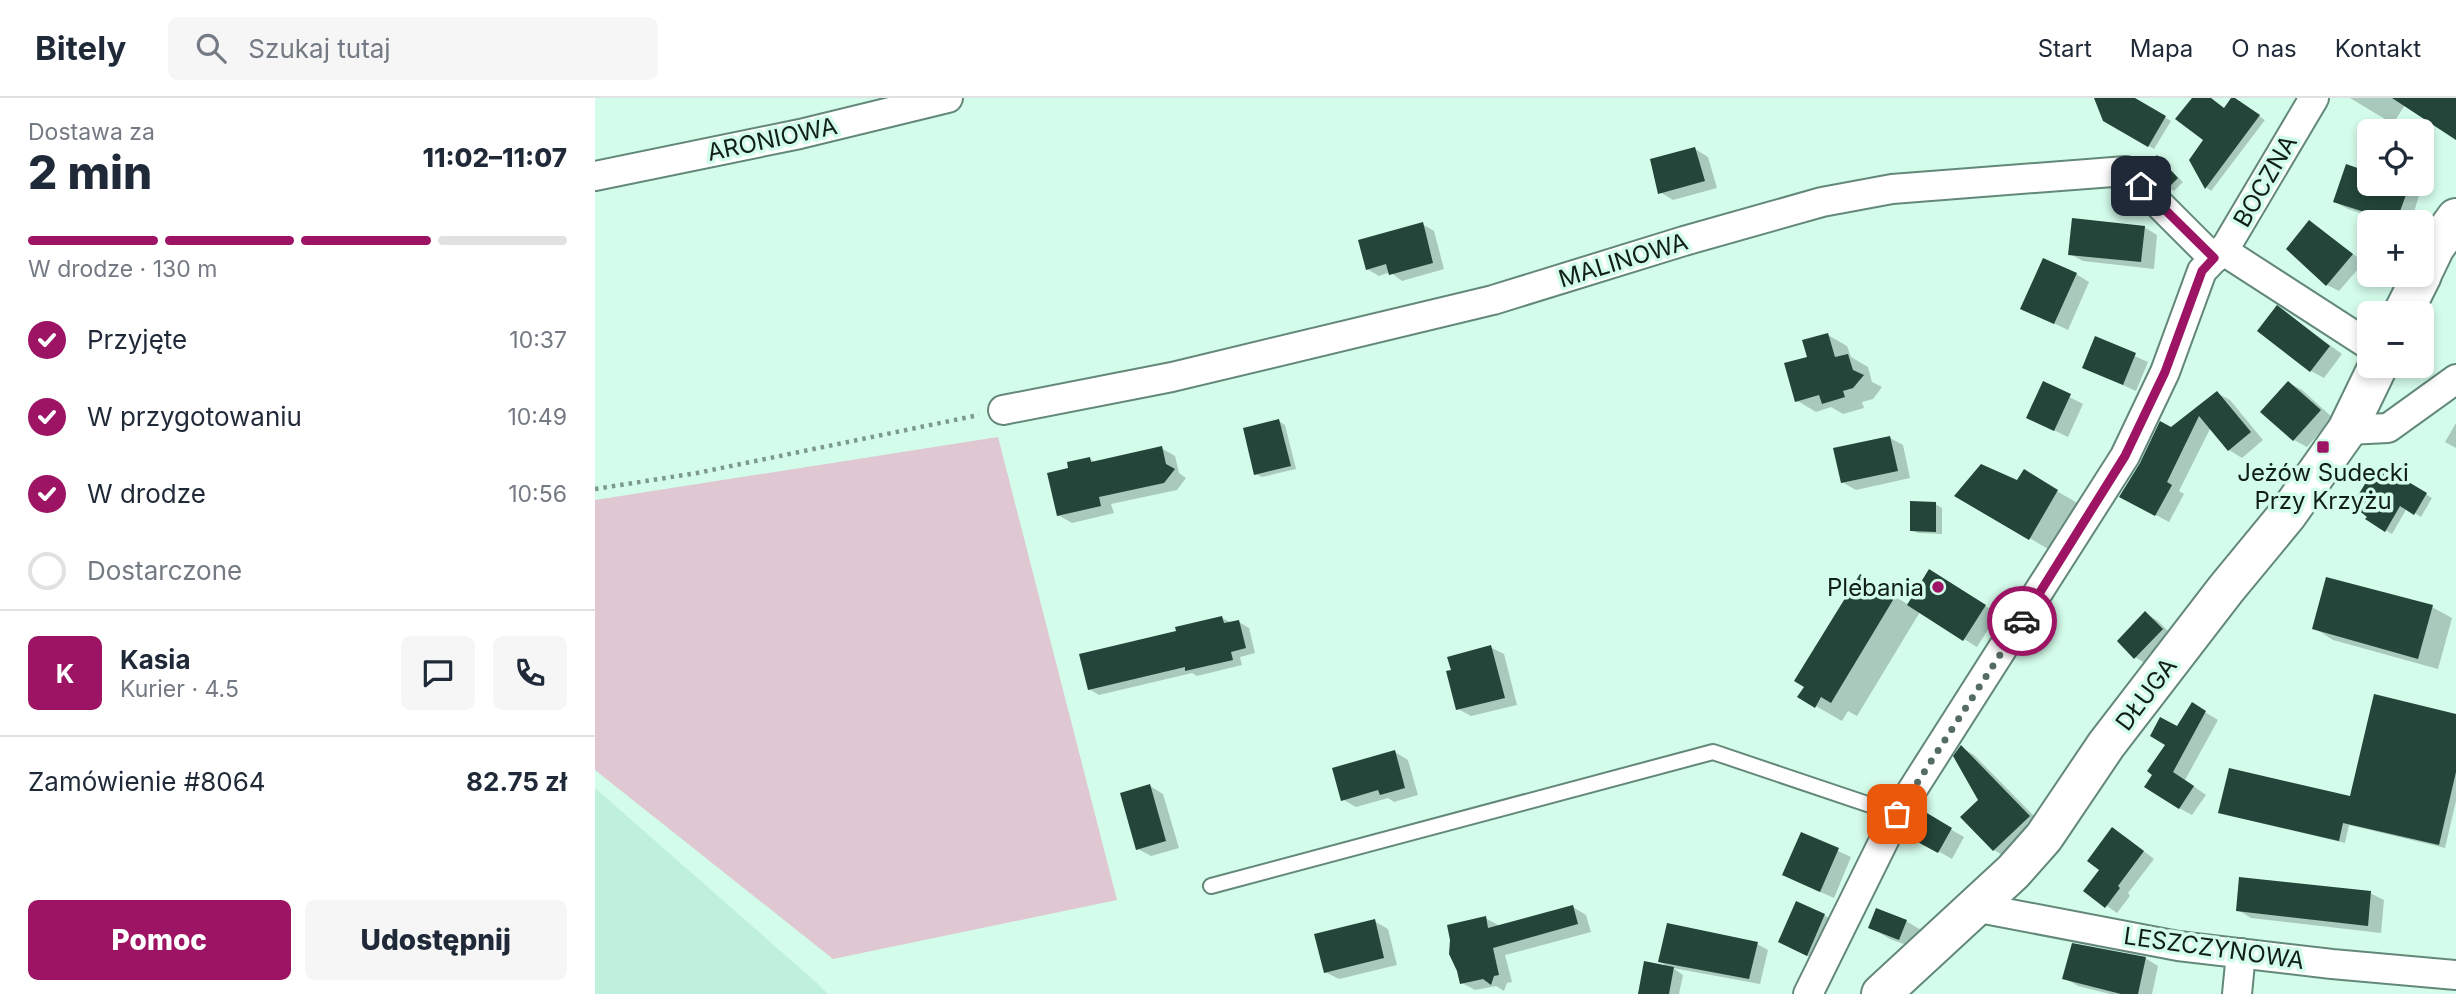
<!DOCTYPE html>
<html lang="pl">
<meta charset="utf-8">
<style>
body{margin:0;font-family:Inter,sans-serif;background:#f6f6f7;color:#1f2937;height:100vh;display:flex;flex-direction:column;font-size:26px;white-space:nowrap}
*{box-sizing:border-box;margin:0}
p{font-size:23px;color:#747a83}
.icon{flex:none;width:38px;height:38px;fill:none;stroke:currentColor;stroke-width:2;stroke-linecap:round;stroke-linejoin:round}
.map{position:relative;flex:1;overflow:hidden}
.details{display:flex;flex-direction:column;background:#fff;width:595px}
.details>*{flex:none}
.buttons{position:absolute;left:1762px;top:21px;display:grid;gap:14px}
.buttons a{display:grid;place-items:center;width:77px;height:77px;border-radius:10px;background:#fff;box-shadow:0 4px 10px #0003;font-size:35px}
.pin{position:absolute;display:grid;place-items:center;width:60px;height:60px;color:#fff;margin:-30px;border-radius:14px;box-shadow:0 4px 10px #0006}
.courier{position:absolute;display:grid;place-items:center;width:70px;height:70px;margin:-35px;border:5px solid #9d1464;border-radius:50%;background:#fff;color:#222;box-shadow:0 2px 9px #0007}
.headline em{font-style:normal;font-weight:800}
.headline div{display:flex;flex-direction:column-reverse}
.headline{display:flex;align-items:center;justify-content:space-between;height:119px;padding:0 28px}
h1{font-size:46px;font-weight:800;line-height:52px}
.bar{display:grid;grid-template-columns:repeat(4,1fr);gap:10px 7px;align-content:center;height:84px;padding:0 28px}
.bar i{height:9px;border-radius:5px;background:#e0e1e3}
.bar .selected{background:#9d1464}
.bar p{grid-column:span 4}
.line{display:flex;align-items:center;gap:18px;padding:0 28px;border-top:2px solid #e0e1e3}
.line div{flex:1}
.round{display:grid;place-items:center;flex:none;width:74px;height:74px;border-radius:10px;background:#f6f6f7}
ol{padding:0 28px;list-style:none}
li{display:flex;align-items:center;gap:21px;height:77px}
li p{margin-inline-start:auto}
li .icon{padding:7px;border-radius:50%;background:#9d1464;color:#fff;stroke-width:4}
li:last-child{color:#747a83}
li i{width:38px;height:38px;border:4px solid #e0e1e3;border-radius:50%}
.action{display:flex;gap:14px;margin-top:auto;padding:14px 28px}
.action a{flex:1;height:80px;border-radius:10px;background:#9d1464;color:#fff;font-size:28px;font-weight:800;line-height:80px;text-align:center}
.action a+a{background:#f6f6f7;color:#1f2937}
header{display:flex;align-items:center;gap:42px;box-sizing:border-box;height:98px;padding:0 35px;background:#fff;border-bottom:2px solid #e0e1e3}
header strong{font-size:33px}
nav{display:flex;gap:38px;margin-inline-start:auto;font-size:24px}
.search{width:490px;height:63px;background:#f6f6f7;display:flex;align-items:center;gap:18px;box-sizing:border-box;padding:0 24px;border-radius:10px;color:#747a83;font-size:26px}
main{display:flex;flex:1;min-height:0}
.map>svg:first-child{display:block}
.built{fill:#bff0dc}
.green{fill:#dfc8d1}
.shadow{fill:#0003}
.building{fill:#244539}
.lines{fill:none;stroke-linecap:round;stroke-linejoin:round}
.lane-casing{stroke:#638879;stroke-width:18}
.street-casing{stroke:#638879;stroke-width:32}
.secondary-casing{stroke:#638879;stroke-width:42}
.path{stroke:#7c998d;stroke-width:4.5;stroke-dasharray:3.5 5;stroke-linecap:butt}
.lane{stroke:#fff;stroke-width:14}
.street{stroke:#fff;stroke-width:28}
.secondary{stroke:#fff;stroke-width:38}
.done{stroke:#556c62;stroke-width:7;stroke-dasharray:0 12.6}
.route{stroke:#9d1464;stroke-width:9}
.poi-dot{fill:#9d1464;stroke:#d4fceb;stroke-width:2.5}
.labels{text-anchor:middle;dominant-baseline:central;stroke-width:7;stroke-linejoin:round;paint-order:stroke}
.street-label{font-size:24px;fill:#101f19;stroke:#d4fceb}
.poi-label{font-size:24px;fill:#101f19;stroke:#d4fceb}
</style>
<header>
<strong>Bitely</strong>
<div class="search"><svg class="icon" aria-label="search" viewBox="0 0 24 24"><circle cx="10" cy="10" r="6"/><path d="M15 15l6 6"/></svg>Szukaj tutaj</div>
<nav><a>Start</a><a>Mapa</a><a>O nas</a><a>Kontakt</a></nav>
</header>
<main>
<section class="details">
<div class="headline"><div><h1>2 min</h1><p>Dostawa za</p></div><em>11:02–11:07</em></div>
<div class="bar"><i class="selected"></i><i class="selected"></i><i class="selected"></i><i></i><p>W drodze · 130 m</p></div>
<ol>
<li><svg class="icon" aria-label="check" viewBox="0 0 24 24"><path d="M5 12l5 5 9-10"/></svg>Przyjęte<p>10:37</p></li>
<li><svg class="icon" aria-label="check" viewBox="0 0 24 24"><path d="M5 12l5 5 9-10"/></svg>W przygotowaniu<p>10:49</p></li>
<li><svg class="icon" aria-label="check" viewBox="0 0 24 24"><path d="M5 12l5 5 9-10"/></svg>W drodze<p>10:56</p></li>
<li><i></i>Dostarczone</li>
</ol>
<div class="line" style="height:126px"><b class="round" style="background:#9d1464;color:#fff">K</b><div><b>Kasia</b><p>Kurier · 4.5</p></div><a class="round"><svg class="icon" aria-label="chat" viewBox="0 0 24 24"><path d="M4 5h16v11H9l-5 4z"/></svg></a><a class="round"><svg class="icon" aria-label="phone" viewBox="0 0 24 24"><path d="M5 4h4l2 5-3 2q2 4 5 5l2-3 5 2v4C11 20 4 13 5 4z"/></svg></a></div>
<div class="line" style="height:91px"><div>Zamówienie #8064</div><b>82.75 zł</b></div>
<div class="action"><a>Pomoc</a><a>Udostępnij</a></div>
</section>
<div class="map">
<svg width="1861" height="896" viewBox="0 0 1861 896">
<rect width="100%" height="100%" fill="#d4fceb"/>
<path class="built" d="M0 690 223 886 233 896H0Z"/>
<path class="green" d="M403 339 522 802 238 861 0 672V402Z"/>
<path class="shadow" d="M1505 0H1537L1576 23 1559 51 1509 22Z
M1599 0H1615L1630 12 1644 4 1670 22 1616 93 1611 89V42Z
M1755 0H1853L1861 5V40L1810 7 1798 26Z
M1100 51 1113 59 1122 90 1078 102 1065 94Z
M1562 59 1588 84 1579 93 1573 89Z
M1752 68 1774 76V86H1827V80L1829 81 1816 124H1791L1753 111 1740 104Z
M1714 124 1769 164 1744 193 1732 187 1693 151Z
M827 126 839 133 849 171 807 183 795 174 784 178 772 171Z
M1549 129 1562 137 1559 171 1488 163 1475 156Z
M1481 176 1494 184 1473 232 1441 217Z
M1682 209 1747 256 1729 280 1716 273Z
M1233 237 1252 248 1256 259 1273 269 1277 284 1287 289 1278 301 1267 304 1269 310 1248 316 1236 309 1221 314 1201 302 1214 260Z
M1501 241 1553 264 1541 293 1490 270Z
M1694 285 1707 292 1738 320 1712 349 1699 342Z
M1449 286 1488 306 1473 339 1446 326Z
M1622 295 1635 302 1668 342 1647 360 1634 352 1616 329 1584 393 1589 396 1574 424 1539 405 1577 331Z
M684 323 690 327 701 371 667 379 661 376Z
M1861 325V350L1850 344Z
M1295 340 1308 347 1315 380 1261 392 1247 384Z
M566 350 580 358 584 375 591 380 582 392 516 406 519 415 477 425 463 417 475 371 495 361 502 365Z
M1791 372 1837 400 1826 419 1812 410 1797 436 1772 421Z
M1429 374 1491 410 1463 457 1362 397 1423 385Z
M1340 406 1347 410V436L1323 435 1317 432Z
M1266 478 1314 507 1348 481 1403 516 1382 549 1325 514 1262 618 1253 613 1247 623 1205 599Z
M1837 509 1857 520 1843 571 1738 542 1719 530Z
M1550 515 1563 523 1580 540 1553 567 1540 559Z
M627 520 637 525 644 524 654 530 660 555 645 559 647 567 602 578 597 575 504 597 494 591 583 535Z
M895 549 909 556 922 607 876 618 863 611Z
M1598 607 1623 622 1590 682 1611 697 1597 717 1584 710 1572 646Z
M1861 617V703L1850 750 1754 727 1750 745 1631 717 1625 714 1756 700Z
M1366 649 1379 657 1447 726 1412 760 1399 752 1386 702Z
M800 654 813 662 823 697 799 704 793 700 761 709 747 701Z
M555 688 568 696 584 750 556 758 543 751Z
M1332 718 1369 739 1357 761 1320 740Z
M1207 736 1256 759 1239 800 1203 784Z
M1529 738 1559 761 1533 795 1535 798 1522 815 1491 793Z
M1775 795 1789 802 1786 835 1656 820 1643 812Z
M978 809 991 817 996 834 910 857 917 884 912 885 909 893 901 888 880 892 867 885 890 820 905 828Z
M1229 817 1242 825 1226 864 1198 851Z
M779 823 793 831 802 867 744 881 730 874Z
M1311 823 1331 835 1325 852 1295 841 1275 829Z
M1162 846 1173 852 1165 886 1078 870 1088 877 1084 896H1045L1075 870 1065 864Z
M1550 860 1563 868 1557 896H1515L1483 888 1469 880Z"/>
<path class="building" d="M1499 0H1540L1571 18 1553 49 1508 23Z
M1597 0H1616L1629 10 1636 0H1640L1665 17 1610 91 1594 62 1608 42 1580 21Z
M1797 0H1861V42Z
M1100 49 1110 83 1063 96 1055 61Z
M1562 57 1583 80 1572 91 1551 69Z
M1751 66 1774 74V86H1815L1801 124 1738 104Z
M1477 120 1550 128 1546 164 1473 157Z
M1714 122 1758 156 1731 188 1691 151Z
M828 124 838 165 794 177 791 166 771 172 763 142Z
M1448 160 1482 175 1459 226 1425 211Z
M1682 207 1735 248 1715 274 1662 233Z
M1233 235 1240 259 1253 256 1258 272 1269 277 1258 290 1248 293 1250 299 1227 306 1224 297 1200 304 1189 265 1212 259 1207 242Z
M1500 238 1541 255 1528 287 1487 270Z
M1448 283 1476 296 1459 333 1431 320Z
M1693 283 1726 312 1698 343 1665 314Z
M1622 293 1656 334 1633 353 1604 318 1572 384 1577 387 1560 418 1524 399 1545 365 1565 323 1576 329Z
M684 321 696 368 659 377 648 330Z
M1295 338 1303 373 1246 385 1238 350Z
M567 348 571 366 580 371 569 385 504 399 506 408 462 418 452 375 473 370 472 364 495 359 496 364Z
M1386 366 1422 382 1429 371 1463 392 1434 442 1359 398Z
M1790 370 1832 395 1819 417 1805 408 1790 434 1770 421 1772 419 1757 407 1778 373 1785 378Z
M1315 403 1341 404V434L1315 433Z
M1334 471 1391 507 1368 543 1312 507Z
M1265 476 1301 497 1236 605 1226 599 1220 610 1202 599 1209 589 1199 583Z
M1731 479 1838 507 1823 561 1717 531Z
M1550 513 1568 531 1539 561 1522 543Z
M627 518 629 525 644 522 651 550 636 554 638 562 590 573V569L493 592 484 556 581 533 580 529Z
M896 547 910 600 861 612 851 573 856 572 852 559Z
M1779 596 1861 616V674L1844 747 1748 725 1744 743 1623 715 1634 670 1755 698Z
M1597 604 1611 613 1578 674 1599 688 1584 711 1549 689 1557 677 1552 673 1570 647 1555 638 1565 619 1582 628Z
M1366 647 1435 718 1398 753 1365 719 1383 702 1358 658Z
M800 652 810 690 785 697 783 692 746 703 737 670Z
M555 686 571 743 541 752 525 695Z
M1332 715 1357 730 1343 755 1317 741Z
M1517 729 1549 753 1523 788 1525 790 1510 810 1488 793 1504 772 1492 763Z
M1206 734 1244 750 1225 794 1187 777Z
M1644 779 1776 793 1773 828 1641 813Z
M1201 803 1230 816 1212 858 1183 844Z
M978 807 983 826 898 850 904 877 899 878 896 887 888 881 865 886 862 873 854 856 855 842 852 827 891 818 893 830Z
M1281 810 1312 822 1304 842 1273 830Z
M780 821 789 860 729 875 719 836Z
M1072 825 1163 844 1154 881 1063 864Z
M1477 845 1551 859 1543 896H1526L1467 881Z
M1049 863 1079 869 1074 896H1043Z"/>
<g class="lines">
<g class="lane-casing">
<path id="lane" d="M616 788 1118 654 1302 716"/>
</g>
<g class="street-casing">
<path id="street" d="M0 78 205 36 353 0
M1627 152 1774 247
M408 312 577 279 898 202 1089 143 1227 104 1297 91 1531 73 1619 161
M1752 332 1793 330 1861 281
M1379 809 1583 848 1737 866 1861 877
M1213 896 1302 716 1530 358 1570 274 1607 173 1632 147 1719 0
M1642 896 1646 855"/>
</g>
<g class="secondary-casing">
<path id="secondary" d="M1827 176 1840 149 1861 120
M1808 215 1827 177
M1286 896 1418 774 1449 739 1511 647 1631 491 1692 417 1752 332 1783 268"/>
</g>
<path class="path" d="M0 391 102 375 384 317"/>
<use href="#lane" class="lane"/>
<use href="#street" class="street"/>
<use href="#secondary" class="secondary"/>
</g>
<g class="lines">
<path class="done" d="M1302 716 1427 523"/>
<path class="route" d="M1427 523 1530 358 1570 274 1607 173 1619 160 1546 88"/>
</g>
<g class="poi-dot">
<rect x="1721" y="342" width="14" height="14" rx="3.5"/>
<circle cx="1343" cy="489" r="7"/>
</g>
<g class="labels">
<g class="street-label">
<text transform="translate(177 41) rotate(-12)">ARONIOWA</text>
<text transform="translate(1670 83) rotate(-60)">BOCZNA</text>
<text transform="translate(1028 162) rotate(-17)">MALINOWA</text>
<text transform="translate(1551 596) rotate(-53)">DŁUGA</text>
<text transform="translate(1619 850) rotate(8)">LESZCZYNOWA</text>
</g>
<g class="poi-label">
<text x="1728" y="374">Jeżów Sudecki<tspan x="1728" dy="28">Przy Krzyżu</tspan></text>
<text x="1329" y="489" text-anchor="end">Plebania</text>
</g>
</g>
</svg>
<div class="buttons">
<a><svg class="icon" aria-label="locate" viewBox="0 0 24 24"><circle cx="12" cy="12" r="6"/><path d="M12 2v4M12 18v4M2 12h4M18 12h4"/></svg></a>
<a>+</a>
<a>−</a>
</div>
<div class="pin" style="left:1302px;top:716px;background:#ea580c"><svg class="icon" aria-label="bag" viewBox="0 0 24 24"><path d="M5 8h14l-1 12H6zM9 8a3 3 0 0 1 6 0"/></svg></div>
<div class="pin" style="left:1546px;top:88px;background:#1f2937"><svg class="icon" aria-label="home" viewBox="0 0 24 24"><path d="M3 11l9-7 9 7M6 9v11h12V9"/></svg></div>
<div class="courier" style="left:1427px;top:523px"><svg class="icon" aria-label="car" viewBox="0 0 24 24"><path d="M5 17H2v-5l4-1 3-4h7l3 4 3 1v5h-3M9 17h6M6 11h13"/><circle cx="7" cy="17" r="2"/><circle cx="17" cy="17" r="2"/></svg></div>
</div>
</main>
